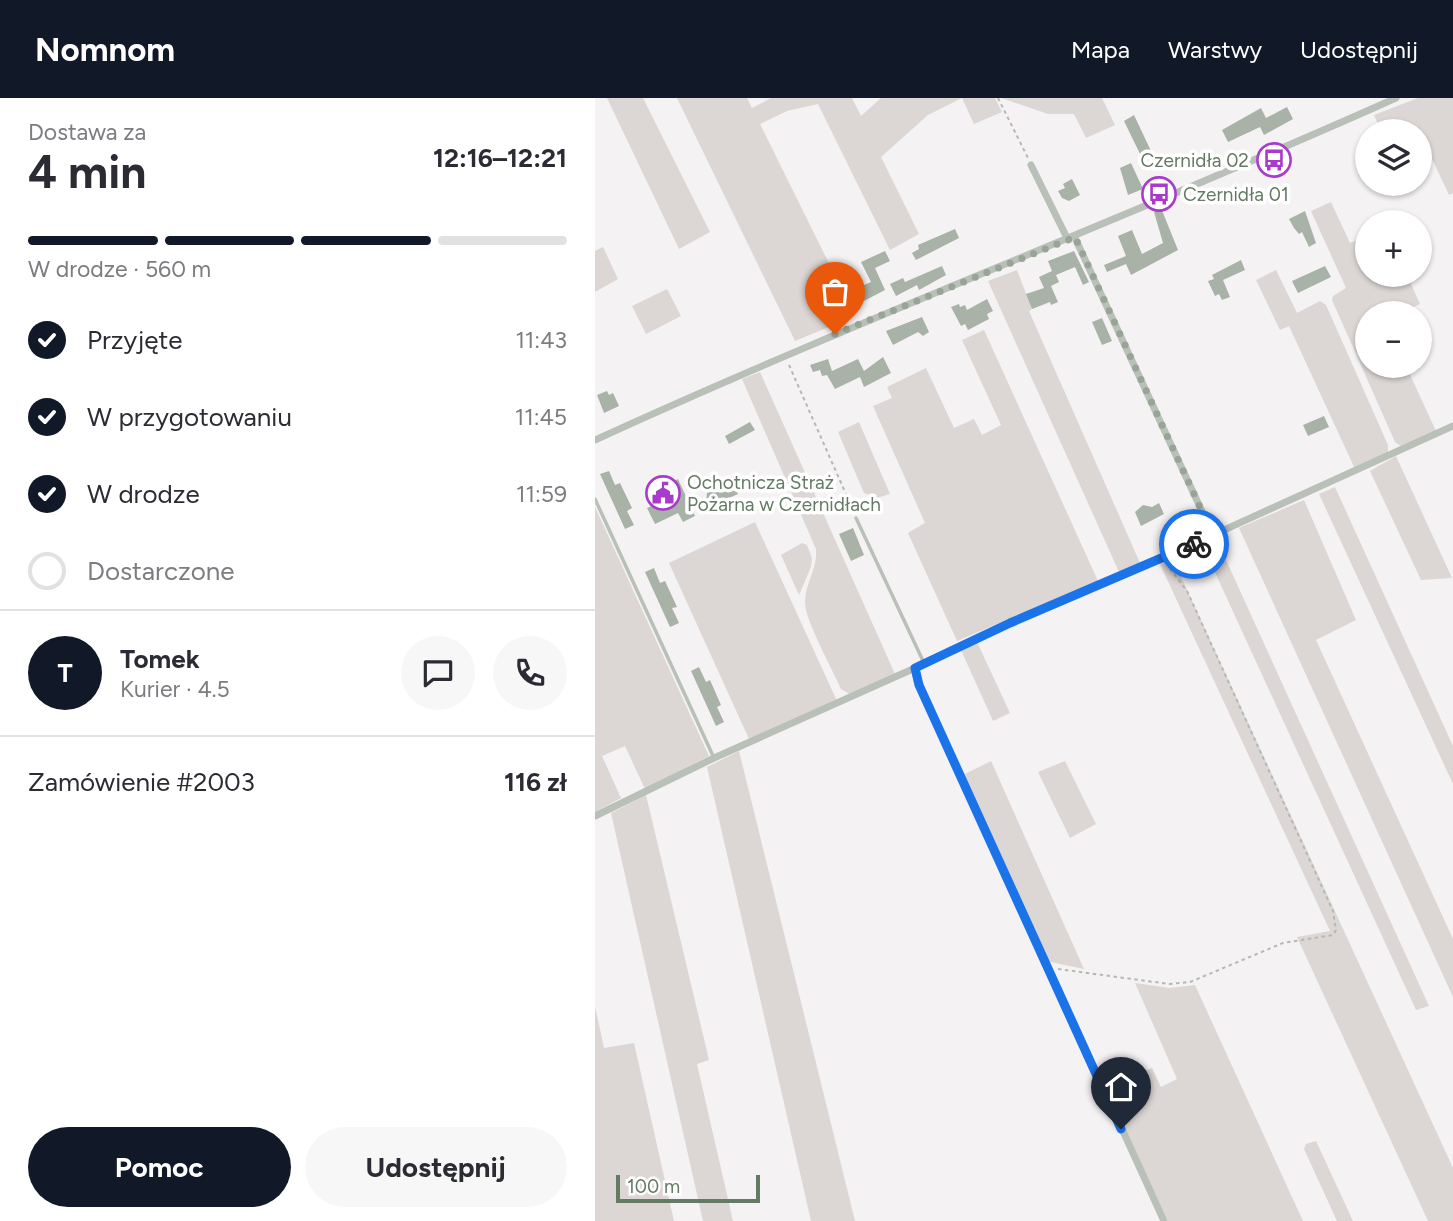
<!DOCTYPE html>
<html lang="pl">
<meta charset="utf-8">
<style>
body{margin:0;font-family:Figtree,sans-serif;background:#f7f7f7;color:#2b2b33;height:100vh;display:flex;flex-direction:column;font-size:26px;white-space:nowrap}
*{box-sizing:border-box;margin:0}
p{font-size:23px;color:#7c7c81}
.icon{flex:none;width:38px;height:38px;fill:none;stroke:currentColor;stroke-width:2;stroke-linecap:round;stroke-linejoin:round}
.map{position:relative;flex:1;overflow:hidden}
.panel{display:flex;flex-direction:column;background:#fff;width:595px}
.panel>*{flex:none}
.fabs{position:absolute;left:760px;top:21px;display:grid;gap:14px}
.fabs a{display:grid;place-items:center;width:77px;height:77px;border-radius:50%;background:#fff;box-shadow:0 2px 5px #0004;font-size:35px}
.scale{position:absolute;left:21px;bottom:18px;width:144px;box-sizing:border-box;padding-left:7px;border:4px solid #657a64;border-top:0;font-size:19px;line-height:24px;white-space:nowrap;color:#657a64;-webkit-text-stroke:5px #fff;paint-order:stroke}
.pin{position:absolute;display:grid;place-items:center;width:60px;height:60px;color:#fff;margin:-72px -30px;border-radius:50% 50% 50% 0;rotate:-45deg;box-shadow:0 0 7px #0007}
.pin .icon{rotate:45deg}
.courier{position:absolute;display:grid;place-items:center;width:70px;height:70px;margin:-35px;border:5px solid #1a73e8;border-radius:50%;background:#fff;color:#222;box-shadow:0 2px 9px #0007}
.headline em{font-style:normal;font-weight:700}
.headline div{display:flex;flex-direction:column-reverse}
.headline{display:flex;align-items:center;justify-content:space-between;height:119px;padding:0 28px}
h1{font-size:46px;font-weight:700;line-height:52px}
.bar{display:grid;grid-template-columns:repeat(4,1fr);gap:10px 7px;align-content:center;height:84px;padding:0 28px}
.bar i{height:9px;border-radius:5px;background:#e1e1e2}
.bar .selected{background:#111827}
.bar p{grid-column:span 4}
.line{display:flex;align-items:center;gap:18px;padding:0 28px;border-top:2px solid #e1e1e2}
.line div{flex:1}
.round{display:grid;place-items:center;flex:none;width:74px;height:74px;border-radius:37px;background:#f7f7f7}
ol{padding:0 28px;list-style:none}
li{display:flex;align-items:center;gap:21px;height:77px}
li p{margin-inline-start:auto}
li .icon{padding:7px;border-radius:50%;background:#111827;color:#fff;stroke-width:4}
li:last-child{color:#7c7c81}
li i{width:38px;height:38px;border:4px solid #e1e1e2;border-radius:50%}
.action{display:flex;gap:14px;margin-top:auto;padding:14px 28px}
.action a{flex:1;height:80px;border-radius:42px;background:#111827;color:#fff;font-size:28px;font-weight:700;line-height:80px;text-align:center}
.action a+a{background:#f7f7f7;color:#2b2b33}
header{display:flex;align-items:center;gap:42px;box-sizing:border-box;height:98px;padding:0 35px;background:#111827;color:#fff}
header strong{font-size:33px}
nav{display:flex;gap:38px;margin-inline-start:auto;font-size:24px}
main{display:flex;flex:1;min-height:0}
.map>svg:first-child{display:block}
.green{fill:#dcd6d4}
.building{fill:#a8b2a7}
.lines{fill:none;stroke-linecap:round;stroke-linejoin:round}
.path{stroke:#b3b9b3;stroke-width:2;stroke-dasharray:3.5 3.5;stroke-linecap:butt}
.service{stroke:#b9c0b8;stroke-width:3.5}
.minor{stroke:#b9c0b8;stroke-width:7}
.done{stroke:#97a496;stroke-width:7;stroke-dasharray:0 12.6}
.route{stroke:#1a73e8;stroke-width:9}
.labels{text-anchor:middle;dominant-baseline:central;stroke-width:7;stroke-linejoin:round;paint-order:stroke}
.poi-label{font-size:19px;fill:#657a64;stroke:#fff;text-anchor:start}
</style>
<header>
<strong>Nomnom</strong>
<nav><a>Mapa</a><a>Warstwy</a><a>Udostępnij</a></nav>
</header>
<main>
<section class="panel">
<div class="headline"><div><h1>4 min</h1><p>Dostawa za</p></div><em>12:16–12:21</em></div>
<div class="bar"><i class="selected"></i><i class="selected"></i><i class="selected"></i><i></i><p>W drodze · 560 m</p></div>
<ol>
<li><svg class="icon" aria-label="check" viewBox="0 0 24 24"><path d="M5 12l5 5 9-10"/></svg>Przyjęte<p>11:43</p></li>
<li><svg class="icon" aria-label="check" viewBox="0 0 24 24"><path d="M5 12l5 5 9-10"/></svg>W przygotowaniu<p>11:45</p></li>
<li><svg class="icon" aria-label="check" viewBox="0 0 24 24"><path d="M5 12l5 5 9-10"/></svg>W drodze<p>11:59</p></li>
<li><i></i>Dostarczone</li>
</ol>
<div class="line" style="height:126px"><b class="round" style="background:#111827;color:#fff">T</b><div><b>Tomek</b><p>Kurier · 4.5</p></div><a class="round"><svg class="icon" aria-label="chat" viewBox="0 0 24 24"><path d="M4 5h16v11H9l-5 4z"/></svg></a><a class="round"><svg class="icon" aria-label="phone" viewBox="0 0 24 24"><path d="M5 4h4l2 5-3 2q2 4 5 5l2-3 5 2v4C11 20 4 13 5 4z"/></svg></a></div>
<div class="line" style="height:91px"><div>Zamówienie #2003</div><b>116 zł</b></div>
<div class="action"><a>Pomoc</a><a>Udostępnij</a></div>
</section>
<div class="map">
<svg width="858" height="1123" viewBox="0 0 858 1123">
<rect width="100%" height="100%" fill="#f5f2f4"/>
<path class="green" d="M12 0H48L115 134 84 151Z
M82 0H152L157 10 176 0H257L266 18 286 0H400L407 14 379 26 367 0 333 17 286 59 324 136 295 152 223 6 192 13 165 26 260 218 200 243Z
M406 0H507L520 27 491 40 479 16H453Z
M823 0H858V95L854 97 824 33H786L779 17Z
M736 104 755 145 772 138V177H812L825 206 806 215H772V268H811L841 333 807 349 800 344 737 202 738 198 751 190 716 113Z
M8 149 23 181 0 194V153Z
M422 172 437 211 434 213 545 465 524 474 393 183Z
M681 172 702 215 725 203 731 207 793 347V354L760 371 694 228 685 232 661 182Z
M72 191 86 218 51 236 37 208Z
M389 232 503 483 362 543 313 435 330 425 278 308 297 300 292 289 331 270 359 330 379 321 387 337 406 327 367 242Z
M165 274 300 576 256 597 246 591C238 573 209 520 210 504 210 485 223 470 221 451L147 281Z
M264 324 295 396 282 400 269 395 243 334Z
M801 358 857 480 826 482 775 373Z
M740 389 858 648V686L724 396Z
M709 402 761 522 721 542 858 841V899L644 430Z
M0 409 114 658 50 691 30 648 7 658 26 700 0 714Z
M160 424 242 603 154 641 74 465Z
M621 440 834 908 821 912 607 446Z
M207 445 212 447 217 460 216 469 204 497 186 457Z
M577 459 858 1070V1123H833L702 839 735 833 564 464Z
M382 544 415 615 398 623 366 552Z
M144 653 260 1123H216L112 669Z
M396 663 489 871 451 863 368 677Z
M470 663 501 726 475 740 443 674Z
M51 697 114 962 102 966 138 1123H108L16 715Z
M540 885 575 890 600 887 708 1123H573L509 988 557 970 566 989 582 981Z
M0 908 9 950 39 945 79 1123H0Z
M721 1043 758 1123H742L709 1051 711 1046Z"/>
<path class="building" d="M692 9 698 21 669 37 665 29 633 44 627 32 666 10 671 20Z
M539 17 556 53 546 58 529 23Z
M536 65 548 91 533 97 525 70Z
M477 81 485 97 474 103 467 100 463 93 470 90 468 86Z
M566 110 583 152 536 177 531 166 512 174 509 167 531 158 523 138 537 132 547 156 568 145 559 114Z
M710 113 721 145 714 149 707 134 704 136 699 130 694 121Z
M360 131 364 140 321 162 317 155 324 151 323 147Z
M290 153 295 163 280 170 290 192 265 205 258 192 276 184 266 164Z
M479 153 494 184 488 187 480 169 461 177 464 184 456 188 463 204 456 207 455 204 437 211 431 196 449 190 444 179 457 173 453 163Z
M646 162 650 172 628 182 635 199 627 202 624 196 620 198 613 183 619 181 617 177Z
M347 168 351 177 324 192 322 187 301 198 295 186 308 180 310 184Z
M730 168 736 179 703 195 697 183Z
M392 201 398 213 392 216 394 221 373 232 370 226 366 228 356 209 364 206 365 209 370 207 372 212Z
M327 219 334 234 328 238 323 234 298 247 291 233Z
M507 220 517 243 507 247 497 224Z
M288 259 296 275 269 289 265 279 240 291 232 277 227 278 225 272 218 274 215 267 233 261 237 273 263 261 269 273Z
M12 293 14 297 18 295 24 308 9 315 2 297Z
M729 318 734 329 713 338 708 327Z
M155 324 160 332 134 346 130 338Z
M14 373 20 387 25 385 37 410 32 413 39 427 30 431 5 376Z
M83 381 100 418 88 424 83 415 60 426 52 410 79 398 74 386Z
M138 384 143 396 118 407 111 403 112 395Z
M564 405 569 416 546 428 540 414 548 407 557 409Z
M258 430 269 457 256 463 244 436Z
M59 470 65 485 70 483 82 509 77 510 84 525 75 529 50 474Z
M104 569 111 584 115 582 126 607 122 609 129 624 121 628 96 573Z"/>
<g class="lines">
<path class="path" d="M403 0 433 60
M194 267 258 412
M463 871 574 886 595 884 688 845 738 837 741 832 738 813 592 493 573 468"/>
<path class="service" d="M0 401 119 660
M261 420 329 565"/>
<path class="minor" d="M436 67 473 142
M480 140 618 437 415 525 320 570 324 587 569 1123
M0 342C264 221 536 119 801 0
M618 437 858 328
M0 718 119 660 320 570"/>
</g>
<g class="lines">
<path class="done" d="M240 236 480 139 618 437 599 446"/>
<path class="route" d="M526 1031 324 587 320 570 415 525 599 446"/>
</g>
<defs>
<g id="bus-ring" transform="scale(1.75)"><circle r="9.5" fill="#fff" stroke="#a93bcc" stroke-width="1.5"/><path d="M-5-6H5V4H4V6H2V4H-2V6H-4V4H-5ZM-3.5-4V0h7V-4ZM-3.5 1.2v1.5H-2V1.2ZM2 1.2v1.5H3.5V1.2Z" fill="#a93bcc"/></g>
<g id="civic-ring" transform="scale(1.75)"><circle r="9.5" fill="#fff" stroke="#a93bcc" stroke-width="1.5"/><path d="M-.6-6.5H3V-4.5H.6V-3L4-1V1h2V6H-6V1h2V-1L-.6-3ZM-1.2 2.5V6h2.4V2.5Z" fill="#a93bcc"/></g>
</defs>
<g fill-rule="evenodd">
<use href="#bus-ring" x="679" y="62"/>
<use href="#bus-ring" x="564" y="96"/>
<use href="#civic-ring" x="68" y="395"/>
</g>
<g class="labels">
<g class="poi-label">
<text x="654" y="62" text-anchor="end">Czernidła 02</text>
<text x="588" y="96">Czernidła 01</text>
<text x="92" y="384">Ochotnicza Straż<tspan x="92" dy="22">Pożarna w Czernidłach</tspan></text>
</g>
</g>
</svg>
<div class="fabs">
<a><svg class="icon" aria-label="layers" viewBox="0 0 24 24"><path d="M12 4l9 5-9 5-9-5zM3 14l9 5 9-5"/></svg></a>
<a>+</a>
<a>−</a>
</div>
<div class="scale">100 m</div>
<div class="pin" style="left:240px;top:236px;background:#ea580c"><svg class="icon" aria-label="bag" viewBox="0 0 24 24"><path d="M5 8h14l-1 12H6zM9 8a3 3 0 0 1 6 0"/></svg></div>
<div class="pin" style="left:526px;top:1031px;background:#1f2937"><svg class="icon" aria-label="home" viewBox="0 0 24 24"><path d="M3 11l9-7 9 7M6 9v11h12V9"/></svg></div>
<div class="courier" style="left:599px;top:446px"><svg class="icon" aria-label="bike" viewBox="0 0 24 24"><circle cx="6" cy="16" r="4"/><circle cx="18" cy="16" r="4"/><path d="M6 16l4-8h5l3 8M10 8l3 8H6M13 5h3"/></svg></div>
</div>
</main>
